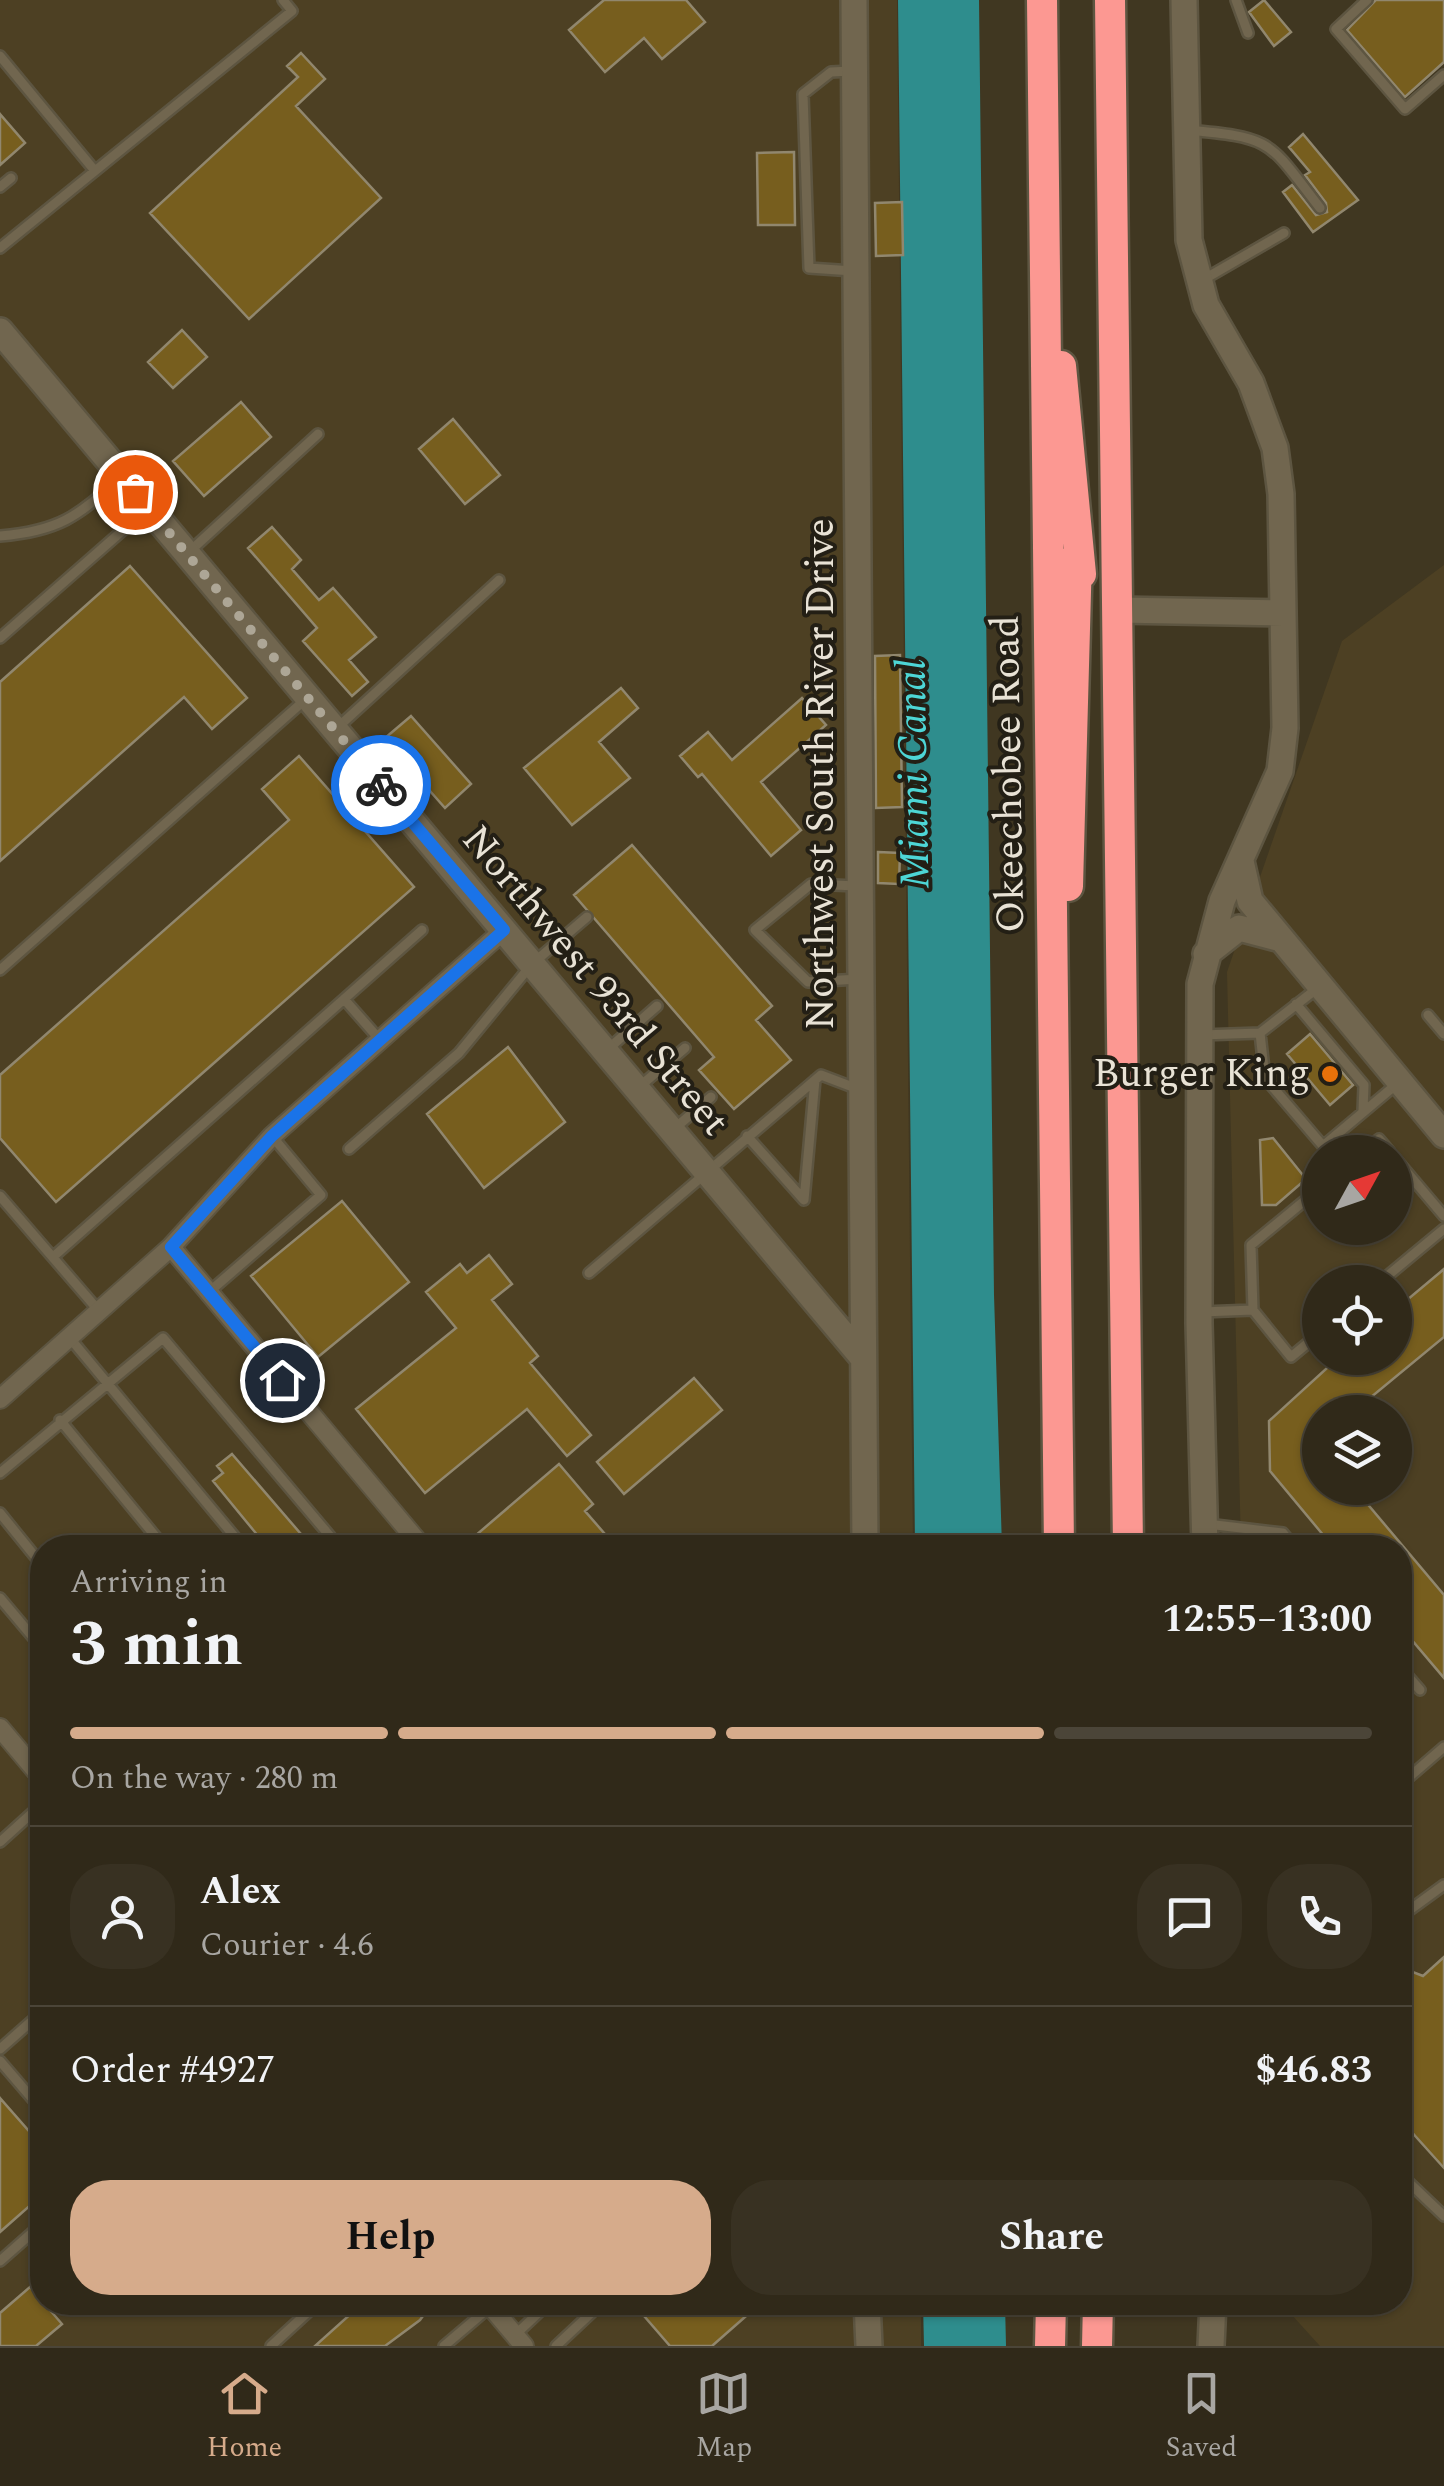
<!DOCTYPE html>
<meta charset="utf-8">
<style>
body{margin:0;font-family:Spectral,serif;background:#383122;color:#f1f3f6;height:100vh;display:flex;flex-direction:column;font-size:38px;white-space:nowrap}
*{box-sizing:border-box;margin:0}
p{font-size:32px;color:#a8a6a2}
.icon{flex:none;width:55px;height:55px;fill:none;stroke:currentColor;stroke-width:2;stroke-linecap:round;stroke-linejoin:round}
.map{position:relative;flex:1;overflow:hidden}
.side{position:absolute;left:30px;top:1535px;width:1382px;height:780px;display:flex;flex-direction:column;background:#302919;border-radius:40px;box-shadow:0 2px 8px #0004,0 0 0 2px #4b4538}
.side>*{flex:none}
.needle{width:65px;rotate:50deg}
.tools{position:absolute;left:1302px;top:1135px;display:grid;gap:20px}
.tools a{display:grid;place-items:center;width:110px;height:110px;border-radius:50%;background:#302919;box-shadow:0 2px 8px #0004,0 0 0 2px #4b4538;font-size:50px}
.pin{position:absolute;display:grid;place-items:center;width:85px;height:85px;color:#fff;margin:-42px;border:5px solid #fff;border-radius:50%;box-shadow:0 2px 10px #0007}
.courier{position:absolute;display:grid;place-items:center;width:100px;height:100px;margin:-50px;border:8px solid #1a73e8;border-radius:50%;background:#fff;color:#222;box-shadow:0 2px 12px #0007}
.head em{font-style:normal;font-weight:700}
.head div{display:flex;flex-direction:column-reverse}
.head{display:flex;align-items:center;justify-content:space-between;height:170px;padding:0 40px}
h1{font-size:65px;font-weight:700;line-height:75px}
.bar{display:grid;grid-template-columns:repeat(4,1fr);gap:15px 10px;align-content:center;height:120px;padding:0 40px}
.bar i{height:12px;border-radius:8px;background:#4b4538}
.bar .selected{background:#d6ab8b}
.bar p{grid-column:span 4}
.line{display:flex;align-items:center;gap:25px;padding:0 40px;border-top:2px solid #4b4538}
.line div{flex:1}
.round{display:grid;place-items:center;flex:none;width:105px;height:105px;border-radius:40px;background:#383122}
.button{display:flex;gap:20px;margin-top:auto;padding:20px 40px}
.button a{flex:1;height:115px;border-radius:40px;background:#d6ab8b;color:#111;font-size:40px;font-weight:700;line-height:115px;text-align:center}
.button a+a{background:#383122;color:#f1f3f6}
.menu{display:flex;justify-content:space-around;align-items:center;height:140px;border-top:2px solid #4b4538;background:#302919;font-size:28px;color:#a8a6a2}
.menu a{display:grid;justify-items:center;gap:5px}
.menu .selected{color:#d6ab8b}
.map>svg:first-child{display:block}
.built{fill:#4d4023;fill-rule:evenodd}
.water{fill:#2e8d8d}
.building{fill:#775e1e;stroke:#91876e;stroke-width:2.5}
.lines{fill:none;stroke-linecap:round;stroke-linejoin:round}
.lane-casing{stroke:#5d5541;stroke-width:14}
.street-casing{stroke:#5d5541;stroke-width:22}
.secondary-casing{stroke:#5d5541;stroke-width:30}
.highway-casing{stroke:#5d5541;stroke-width:35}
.lane{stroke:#71664f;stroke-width:9}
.street{stroke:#71664f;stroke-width:18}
.secondary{stroke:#71664f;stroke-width:25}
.highway{stroke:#fc9892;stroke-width:30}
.done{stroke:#ada696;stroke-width:10;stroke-dasharray:0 18}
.route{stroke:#1a73e8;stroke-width:12}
.food-dot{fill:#e8710a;stroke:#231f15;stroke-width:4}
.labels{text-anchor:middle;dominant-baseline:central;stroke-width:8;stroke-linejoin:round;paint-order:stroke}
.street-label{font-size:40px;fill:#e8e2d5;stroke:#231f15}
.poi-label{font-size:40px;fill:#e8e2d5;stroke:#231f15;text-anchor:end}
.water-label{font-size:42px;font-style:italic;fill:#4dd6d6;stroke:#231f15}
</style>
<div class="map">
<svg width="1444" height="2346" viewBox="0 0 1444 2346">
<rect width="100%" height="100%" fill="#403721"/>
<path class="built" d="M0 0H897L913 1547 42 1548V2302L921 2303V2346H0Z
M1444 565V2346H1320L1281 2303 1400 2302V1548L1241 1547 1227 972 1342 641ZM1320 1152H1395V1228H1320ZM1320 1282H1395V1358H1320ZM1320 1412H1395V1488H1320Z"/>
<path class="water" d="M898 0H979L994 1295 1002 1547H915Z
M923 2303H1005L1006 2346H924Z"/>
<path class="building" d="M604 0H686L705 22 662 59 644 38 605 72 569 30Z
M1264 0 1291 32 1274 46 1249 12Z
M1444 0V62L1405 97 1347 30 1376 0Z
M301 53 325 79 296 106 381 198 249 319 150 213 298 77 287 66Z
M0 114 25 143 0 165Z
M1303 134 1358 200 1313 232 1283 192 1292 185 1316 215 1327 212 1326 203 1305 175 1310 172 1289 147Z
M794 152 795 225H758L757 153Z
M902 202 903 255 876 256 875 203Z
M182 330 207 357 173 388 148 362Z
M241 402 271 437 204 496 173 461Z
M453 419 500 475 465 504 419 449Z
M272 527 301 560 292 569 319 600 333 588 376 637 349 660 368 682 352 696 303 641 317 628 248 548Z
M130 566 247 698 212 729 184 697 0 861V682Z
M900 655 902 807 876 808 875 656Z
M621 688 638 708 599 742 630 778 572 825 524 768Z
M802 698 826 725 761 782 801 830 771 856 702 774 698 777 680 756 708 732 732 760Z
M411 716 471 784 445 808 384 739Z
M299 756 414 887 56 1202 0 1138V1075L289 820 262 789Z
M632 845 772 1006 756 1020 791 1060 734 1109 699 1070 714 1057 574 895Z
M878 852 900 853 899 884 878 883Z
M1310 1034 1353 1085 1330 1105 1287 1054Z
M508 1047 565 1122 484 1188 427 1114Z
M1273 1138 1306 1179 1276 1205H1262L1260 1140Z
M342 1201 409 1282 318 1357 251 1276Z
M489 1255 512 1284 492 1300 538 1356 530 1363 591 1435 567 1456 527 1409 425 1493 356 1409 456 1328 426 1292 460 1264 467 1273Z
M1444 1269V1337L1353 1412H1320V1488H1354L1444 1595V1678L1400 1626V1548H1334L1270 1471 1269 1421 1338 1358H1395V1310Z
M694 1378 722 1410 624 1494 597 1462Z
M232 1454 313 1548H268L213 1481 223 1473 217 1466Z
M559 1464 593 1504 585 1511 617 1548H461Z
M1444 1957V2168L1400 2119V1967L1423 1976Z
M0 2098 42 2146V2195L0 2232Z
M30 2287 62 2324 36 2346H0V2313Z
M364 2302H433L420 2320 385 2346H315Z
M632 2302H762L712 2346H670Z"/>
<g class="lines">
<g class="lane-casing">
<path id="lane" d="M1236 0 1248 33
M1367 0 1336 29 1405 109 1444 75
M0 56 95 171
M851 71 831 72 803 94 809 268 853 271
M1188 130C1275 138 1268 141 1320 208
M0 187 11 178
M0 248 292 11 283 0
M1201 281 1284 233
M0 536C59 531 77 517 120 478
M189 552 318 434
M0 638 146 510
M337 728 499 580
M857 886 811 884 755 930 808 982 859 979
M0 970 306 699
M344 999 380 1040
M1296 1004 1364 1085 1363 1111
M1428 1015 1444 1034
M1260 1033 1265 1078 1323 1146 1398 1083
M1201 1035 1260 1033 1319 987
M607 1050 657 1006
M639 1087 685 1048
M674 1129 711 1097
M747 1136 804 1200 815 1080
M349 1149 459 1053 532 964 587 917
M1362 1152 1379 1139 1390 1152
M1395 1158 1444 1216
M0 1196 99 1311
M53 1257 422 930
M589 1273 821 1075 858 1089
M1380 1282 1444 1229
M209 1292 321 1195 272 1136
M1253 1310 1291 1357 1320 1333
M1202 1312 1253 1310 1251 1245 1320 1188
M69 1337 244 1548
M60 1420 165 1548
M0 1473 163 1338 340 1548
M0 1513 42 1565
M1207 1524 1283 1533 1295 1548
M1259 1548V1531
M0 1598 42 1648
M1400 1667 1420 1690
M1400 1785 1444 1747
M0 1842 42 1804
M1400 1917 1444 1885
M0 2049 42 2012
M0 2061 42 2110
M1400 2174 1444 2216
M0 2261 42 2224
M515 2335 550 2302
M271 2346 319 2302
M444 2346 490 2307
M556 2346 603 2302"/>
</g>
<g class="street-casing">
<path id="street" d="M171 1247 423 1548
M0 1399 171 1247 272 1136 504 930
M0 1728 42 1778
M487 2302 524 2346"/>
</g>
<g class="secondary-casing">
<path id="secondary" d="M854 0 865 1548
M1184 0 1189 240 1206 305 1251 383 1275 448 1281 494 1285 728 1280 771 1222 901 1200 984 1199 1323 1205 1548
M0 331 863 1358
M1118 610 1283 613
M1241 861 1250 901 1444 1135
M1206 954 1239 928 1277 938
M867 2302 869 2346
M1211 2346 1213 2302"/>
</g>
<g class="highway-casing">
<path id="highway" d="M1042 0 1059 1548
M1110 0 1128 1548
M1061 366 1081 574
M1068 886 1077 555
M1050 2346 1051 2302
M1097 2346 1098 2302"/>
</g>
<use href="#lane" class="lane"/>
<use href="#street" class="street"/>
<use href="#secondary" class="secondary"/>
<use href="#highway" class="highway"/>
</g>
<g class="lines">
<path class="done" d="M135 492 381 785"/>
<path class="route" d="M282 1380 171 1247 272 1136 504 930 381 785"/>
</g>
<circle class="food-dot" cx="1330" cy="1074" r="10"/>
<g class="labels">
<g class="street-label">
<text transform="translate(821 774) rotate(-90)">Northwest South River Drive</text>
<text transform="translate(1009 774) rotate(-91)">Okeechobee Road</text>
<text transform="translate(595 981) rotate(50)">Northwest 93rd Street</text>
</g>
<g class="poi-label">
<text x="1310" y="1074">Burger King</text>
</g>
<g class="water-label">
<text transform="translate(914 774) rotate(-91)">Miami Canal</text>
</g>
</g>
</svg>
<div class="tools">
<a><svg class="needle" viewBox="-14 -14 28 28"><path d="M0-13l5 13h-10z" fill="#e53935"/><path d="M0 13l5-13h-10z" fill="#a8a6a2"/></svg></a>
<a><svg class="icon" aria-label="locate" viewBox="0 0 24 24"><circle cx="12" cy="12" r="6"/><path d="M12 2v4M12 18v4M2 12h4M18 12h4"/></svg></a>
<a><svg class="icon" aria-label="layers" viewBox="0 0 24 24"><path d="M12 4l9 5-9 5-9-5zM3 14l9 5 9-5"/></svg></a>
</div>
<div class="pin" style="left:135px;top:492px;background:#ea580c"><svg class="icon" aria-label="bag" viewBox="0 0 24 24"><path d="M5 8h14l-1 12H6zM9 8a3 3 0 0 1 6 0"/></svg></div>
<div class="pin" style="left:282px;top:1380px;background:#1f2937"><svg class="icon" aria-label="home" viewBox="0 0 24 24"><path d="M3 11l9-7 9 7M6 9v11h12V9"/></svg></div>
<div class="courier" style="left:381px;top:785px"><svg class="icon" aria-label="bike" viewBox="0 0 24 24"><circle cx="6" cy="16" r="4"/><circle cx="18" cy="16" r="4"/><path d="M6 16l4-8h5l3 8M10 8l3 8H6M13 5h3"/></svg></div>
<section class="side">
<div class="head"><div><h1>3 min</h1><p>Arriving in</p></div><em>12:55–13:00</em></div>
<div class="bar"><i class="selected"></i><i class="selected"></i><i class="selected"></i><i></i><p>On the way · 280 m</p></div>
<div class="line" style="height:180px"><a class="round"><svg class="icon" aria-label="person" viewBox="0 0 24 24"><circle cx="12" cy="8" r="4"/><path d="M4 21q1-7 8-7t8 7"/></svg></a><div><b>Alex</b><p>Courier · 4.6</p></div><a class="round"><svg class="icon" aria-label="chat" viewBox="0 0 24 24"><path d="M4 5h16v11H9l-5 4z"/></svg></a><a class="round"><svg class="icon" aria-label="phone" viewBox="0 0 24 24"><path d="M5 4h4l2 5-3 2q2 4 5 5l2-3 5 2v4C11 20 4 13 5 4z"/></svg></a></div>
<div class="line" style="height:130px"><div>Order #4927</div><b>$46.83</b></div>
<div class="button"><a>Help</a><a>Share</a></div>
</section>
</div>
<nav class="menu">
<a class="selected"><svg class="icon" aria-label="home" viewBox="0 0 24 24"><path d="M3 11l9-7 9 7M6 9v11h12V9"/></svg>Home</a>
<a><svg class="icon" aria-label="map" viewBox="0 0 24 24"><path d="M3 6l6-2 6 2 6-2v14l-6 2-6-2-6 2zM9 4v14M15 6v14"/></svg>Map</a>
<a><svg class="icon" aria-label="saved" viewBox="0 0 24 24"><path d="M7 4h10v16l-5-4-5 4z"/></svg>Saved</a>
</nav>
